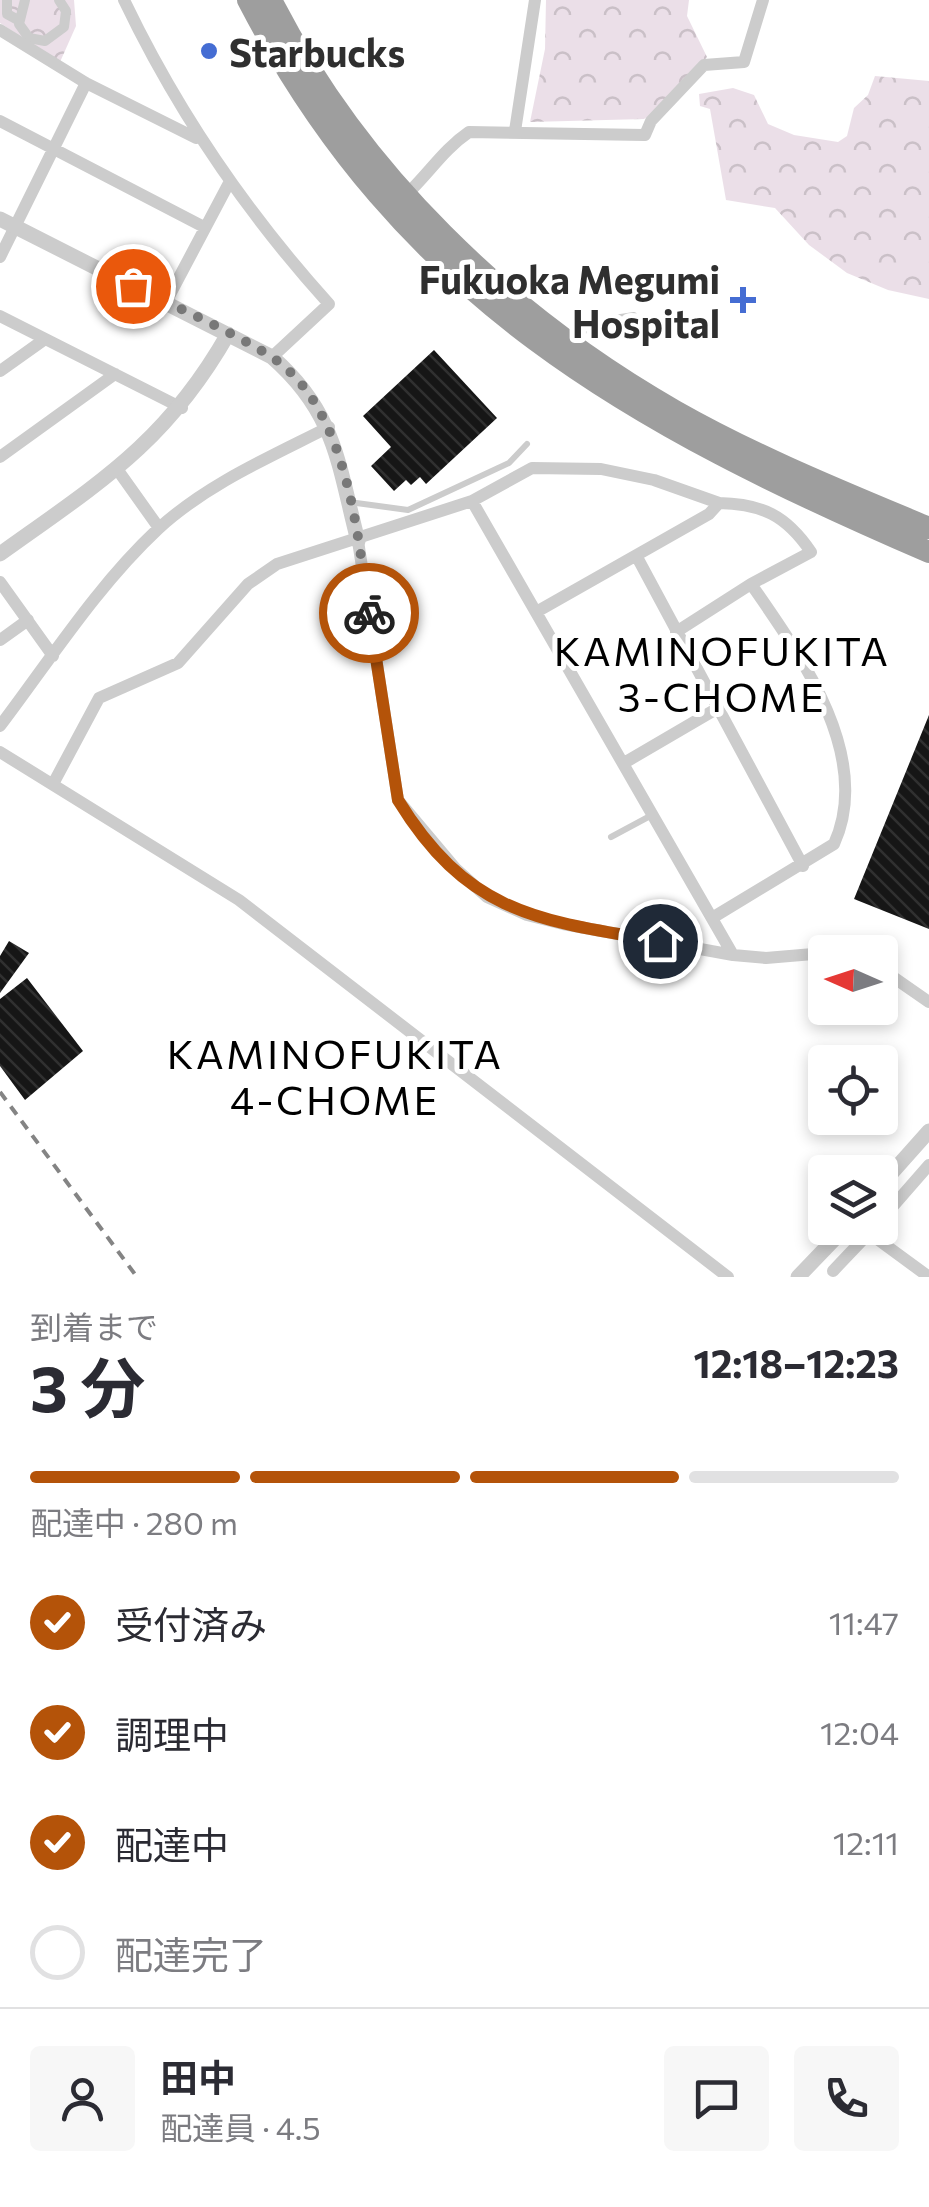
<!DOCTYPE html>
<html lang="ja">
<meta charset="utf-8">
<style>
body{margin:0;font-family:Commissioner,"Noto Sans JP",sans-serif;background:#f7f7f7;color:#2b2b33;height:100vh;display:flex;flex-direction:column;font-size:38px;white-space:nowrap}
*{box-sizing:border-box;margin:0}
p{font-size:32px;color:#7c7c81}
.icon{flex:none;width:55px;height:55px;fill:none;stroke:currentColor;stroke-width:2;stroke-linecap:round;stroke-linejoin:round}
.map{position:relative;height:1277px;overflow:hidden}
.drawer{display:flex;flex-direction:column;background:#fff;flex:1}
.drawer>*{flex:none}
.needle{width:65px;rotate:273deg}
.fabs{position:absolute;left:808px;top:935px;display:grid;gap:20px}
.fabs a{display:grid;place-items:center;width:90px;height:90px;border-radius:10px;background:#fff;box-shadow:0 5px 15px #0003;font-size:50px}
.pin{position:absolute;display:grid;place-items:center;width:85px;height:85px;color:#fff;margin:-42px;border:5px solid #fff;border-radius:50%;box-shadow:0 2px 10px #0007}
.courier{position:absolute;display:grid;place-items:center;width:100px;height:100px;margin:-50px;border:8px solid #b45309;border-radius:50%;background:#fff;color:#222;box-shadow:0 2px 12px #0007}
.headline em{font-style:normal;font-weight:700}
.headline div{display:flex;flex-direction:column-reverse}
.headline{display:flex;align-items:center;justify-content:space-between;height:170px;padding:0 30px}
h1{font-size:65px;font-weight:700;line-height:75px}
.bar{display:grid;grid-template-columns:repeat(4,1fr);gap:15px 10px;align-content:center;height:120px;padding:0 30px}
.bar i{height:12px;border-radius:8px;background:#e1e1e2}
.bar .on{background:#b45309}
.bar p{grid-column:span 4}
.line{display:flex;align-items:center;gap:25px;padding:0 30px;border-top:2px solid #e1e1e2}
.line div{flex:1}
.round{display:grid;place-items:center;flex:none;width:105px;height:105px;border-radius:10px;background:#f7f7f7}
ol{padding:0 30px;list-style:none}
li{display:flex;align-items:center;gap:30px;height:110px}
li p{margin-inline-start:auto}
li .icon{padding:10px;border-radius:50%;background:#b45309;color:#fff;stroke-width:4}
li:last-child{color:#7c7c81}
li i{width:55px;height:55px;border:5px solid #e1e1e2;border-radius:50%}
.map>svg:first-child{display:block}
.forest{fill:url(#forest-crowns)}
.building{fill:url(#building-back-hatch)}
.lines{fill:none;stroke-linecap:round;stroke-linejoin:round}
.service{stroke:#ccc;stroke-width:6}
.pedestrian{stroke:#ccc;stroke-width:10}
.minor{stroke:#ccc;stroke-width:12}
.tertiary{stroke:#ccc;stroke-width:15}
.trunk{stroke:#9e9e9e;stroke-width:22}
.rail{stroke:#848484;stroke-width:4;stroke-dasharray:10 8;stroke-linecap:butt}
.done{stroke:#787878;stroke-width:10;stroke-dasharray:0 18}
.route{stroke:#b45309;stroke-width:12}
.poi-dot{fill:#456dd3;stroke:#fff;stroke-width:4}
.labels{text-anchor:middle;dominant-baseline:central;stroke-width:10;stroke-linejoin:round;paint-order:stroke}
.poi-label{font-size:38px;font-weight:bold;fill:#2f2f2f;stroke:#fff;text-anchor:start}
.neighbourhood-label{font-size:40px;letter-spacing:2.5px;fill:#000;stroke:#fff}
</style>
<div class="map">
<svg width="929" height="1277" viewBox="0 0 929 1277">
<defs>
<pattern id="forest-crowns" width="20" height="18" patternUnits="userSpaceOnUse" patternTransform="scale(2.5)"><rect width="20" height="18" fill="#ebdfe8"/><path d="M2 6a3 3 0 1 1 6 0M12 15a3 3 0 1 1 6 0" fill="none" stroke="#cac0c7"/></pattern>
<pattern id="building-back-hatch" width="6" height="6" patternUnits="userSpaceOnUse" patternTransform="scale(2.5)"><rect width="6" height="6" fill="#161616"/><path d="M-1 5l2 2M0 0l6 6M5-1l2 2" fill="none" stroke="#303030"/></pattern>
</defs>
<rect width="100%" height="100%" fill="#fff"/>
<path class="forest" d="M0 0H74L76 26 60 62 0 23Z
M546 0H689L687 16 707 57 668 103 644 119 530 122 545 49Z
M875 76 929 81V299L888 290 847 273 809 245 775 208 726 200 710 109 700 106 699 94 733 88 754 95 768 124 794 135 838 142 847 136 854 108 868 95Z"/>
<path class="building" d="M434 350 497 418 426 484 420 477 411 485 406 480 394 491 371 466 391 447 363 416Z
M929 715V929L854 899Z
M9 941 29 953 0 993V956Z
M27 978 83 1051 25 1100 0 1066V999Z"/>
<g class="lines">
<path class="service" d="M571 338 607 319 634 315
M349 502 408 510 509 463 527 444
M611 837 652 815"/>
<path class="pedestrian" d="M7 0V14L18 20
M25 0 19 24 29 38 45 41 64 27 66 11 59 0"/>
<path class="minor" d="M124 0C178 113 245 211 329 304L272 357
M0 30 86 83 196 138
M0 121 204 227
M515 131 535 0
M407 194C429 173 444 149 469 132L645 135 651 121 704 65 744 62 763 0
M0 257 86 83
M166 302 229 183
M0 316 182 408
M0 371 45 339
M0 457 115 374
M117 469 159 528
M472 501 733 955
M719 503C762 504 786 515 811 552L751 584
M358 541 398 800 456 869 487 897 527 915 563 924 733 955 766 958 825 953
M637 557 803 866
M0 582 53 656
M676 632 751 584C799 653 874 756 834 844L712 918
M0 640 28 620
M0 726C50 660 97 586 158 529 207 484 270 457 329 427
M0 752 239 900 728 1277
M624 763 718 708
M53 784 99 698 178 663 248 584 277 564 472 501 532 468 601 469 654 480 719 503 709 514 538 611
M837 952H848
M880 968 929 1002
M880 1221 929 1165
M874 1228 869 1233 929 1277
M833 1271 869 1233"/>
<path class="tertiary" d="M0 219 272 357C336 413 338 464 358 541
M0 554C99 483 166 443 228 334
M880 1186 929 1131
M798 1277 845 1228"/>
<path class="trunk" d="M248 0C403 299 633 424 929 552
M271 0C359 173 507 315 675 411 756 457 843 492 929 528"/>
<path class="rail" d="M0 1092 137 1277"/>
</g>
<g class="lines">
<path class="done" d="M133 286C178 308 227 329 270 356 347 405 357 531 369 613"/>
<path class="route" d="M369 613 398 800C468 914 539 921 660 941"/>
</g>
<g class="poi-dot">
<circle cx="209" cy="51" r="10"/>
<path d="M738 285h10v10h10v10h-10v10h-10v-10h-10v-10h10z"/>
</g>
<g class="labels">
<g class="poi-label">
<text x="229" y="51">Starbucks</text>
<text x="720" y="278" text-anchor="end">Fukuoka Megumi<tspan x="720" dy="44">Hospital</tspan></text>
</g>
<g class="neighbourhood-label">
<text x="722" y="649">KAMINOFUKITA<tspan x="722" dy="46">3-CHOME</tspan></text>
<text x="335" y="1052">KAMINOFUKITA<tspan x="335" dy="46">4-CHOME</tspan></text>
</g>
</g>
</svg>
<div class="fabs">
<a><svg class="needle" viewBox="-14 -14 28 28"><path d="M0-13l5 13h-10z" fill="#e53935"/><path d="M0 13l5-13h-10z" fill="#7c7c81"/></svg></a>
<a><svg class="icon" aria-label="locate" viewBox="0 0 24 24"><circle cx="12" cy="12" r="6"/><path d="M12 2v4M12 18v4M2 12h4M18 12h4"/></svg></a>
<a><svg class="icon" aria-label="layers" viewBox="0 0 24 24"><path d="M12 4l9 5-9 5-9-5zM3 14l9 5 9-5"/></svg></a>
</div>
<div class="pin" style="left:133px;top:286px;background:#ea580c"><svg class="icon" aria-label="bag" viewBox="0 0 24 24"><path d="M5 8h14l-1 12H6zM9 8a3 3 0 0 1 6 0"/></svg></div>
<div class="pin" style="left:660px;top:941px;background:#1f2937"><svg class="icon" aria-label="home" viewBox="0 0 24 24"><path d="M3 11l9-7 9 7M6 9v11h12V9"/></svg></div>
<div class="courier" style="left:369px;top:613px"><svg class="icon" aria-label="bike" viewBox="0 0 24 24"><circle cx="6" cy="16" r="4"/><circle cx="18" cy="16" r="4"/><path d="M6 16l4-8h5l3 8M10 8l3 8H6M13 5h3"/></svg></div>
</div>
<section class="drawer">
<div class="headline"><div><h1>3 分</h1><p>到着まで</p></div><em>12:18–12:23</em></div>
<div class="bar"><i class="on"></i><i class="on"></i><i class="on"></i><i></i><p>配達中 · 280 m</p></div>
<ol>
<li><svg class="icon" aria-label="check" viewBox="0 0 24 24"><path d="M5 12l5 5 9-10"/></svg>受付済み<p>11:47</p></li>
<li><svg class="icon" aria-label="check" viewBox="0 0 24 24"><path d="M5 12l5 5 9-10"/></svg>調理中<p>12:04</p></li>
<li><svg class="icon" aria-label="check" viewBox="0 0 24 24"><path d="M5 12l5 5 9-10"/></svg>配達中<p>12:11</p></li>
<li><i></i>配達完了</li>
</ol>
<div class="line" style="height:180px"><a class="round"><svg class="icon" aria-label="person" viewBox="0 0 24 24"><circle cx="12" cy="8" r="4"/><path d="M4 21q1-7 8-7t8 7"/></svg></a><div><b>田中</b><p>配達員 · 4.5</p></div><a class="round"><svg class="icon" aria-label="chat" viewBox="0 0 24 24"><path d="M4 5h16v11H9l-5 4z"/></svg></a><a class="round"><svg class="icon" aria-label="phone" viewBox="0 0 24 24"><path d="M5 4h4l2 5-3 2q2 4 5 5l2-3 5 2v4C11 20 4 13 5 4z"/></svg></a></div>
</section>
